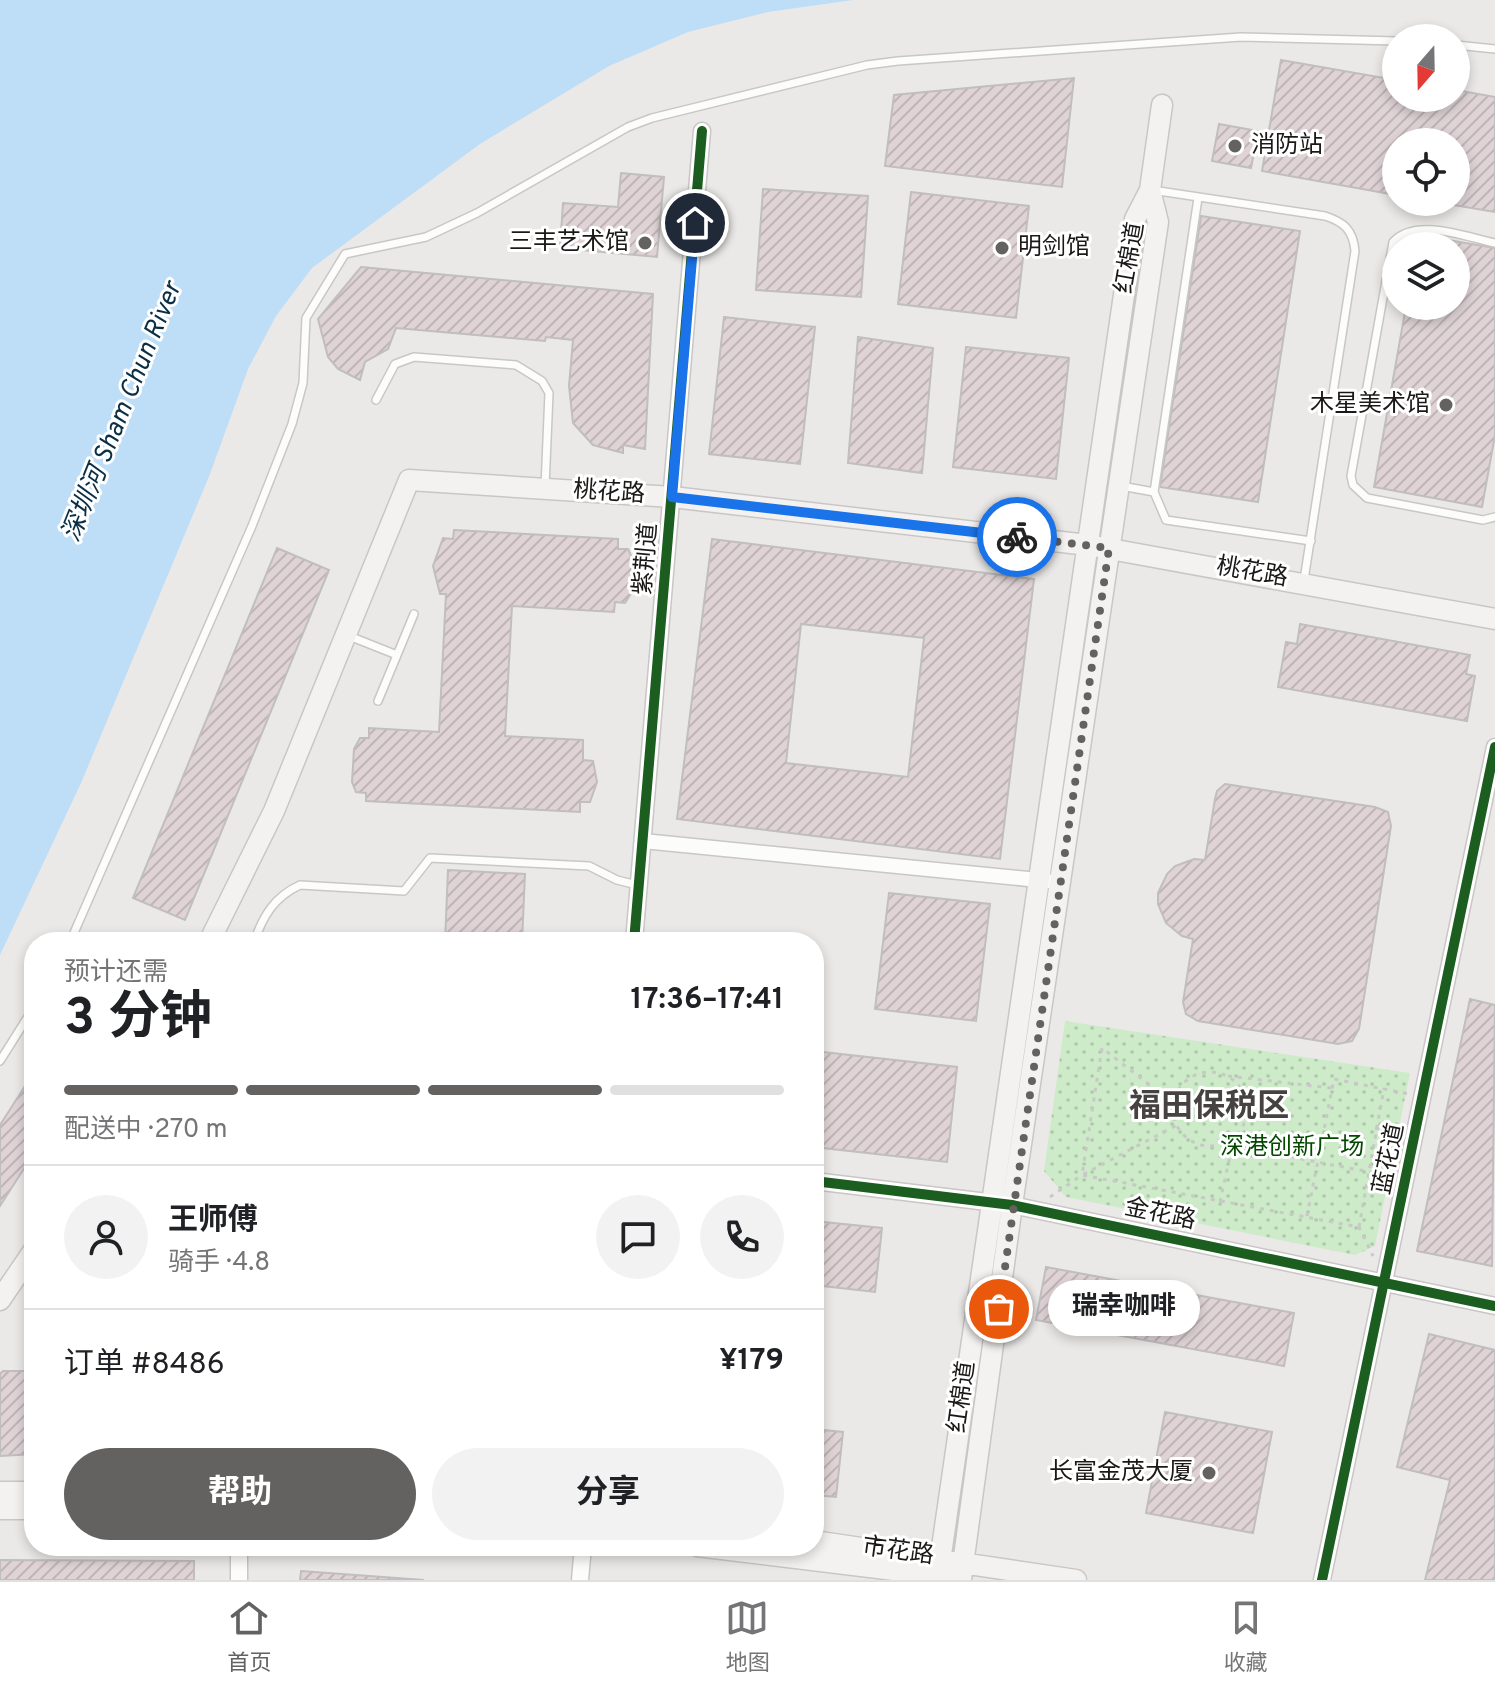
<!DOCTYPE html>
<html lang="zh">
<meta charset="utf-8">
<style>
body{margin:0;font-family:Overpass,"Noto Sans SC",sans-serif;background:#f2f2f2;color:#202124;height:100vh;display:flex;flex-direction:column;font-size:30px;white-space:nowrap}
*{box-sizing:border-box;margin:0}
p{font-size:26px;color:#757577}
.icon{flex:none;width:44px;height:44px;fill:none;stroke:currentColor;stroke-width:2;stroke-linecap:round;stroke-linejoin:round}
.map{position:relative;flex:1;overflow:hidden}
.details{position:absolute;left:24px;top:932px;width:800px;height:624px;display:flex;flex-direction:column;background:#fff;border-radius:32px;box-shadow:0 4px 12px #0003}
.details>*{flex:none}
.needle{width:52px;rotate:200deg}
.buttons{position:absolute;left:1382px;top:24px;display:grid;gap:16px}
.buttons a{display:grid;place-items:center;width:88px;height:88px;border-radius:50%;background:#fff;box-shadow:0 4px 12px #0003;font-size:40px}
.pin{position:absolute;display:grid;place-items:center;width:68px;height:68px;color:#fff;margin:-34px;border:4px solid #fff;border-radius:50%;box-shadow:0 2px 8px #0007}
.courier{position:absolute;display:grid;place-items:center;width:80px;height:80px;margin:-40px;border:6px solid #1a73e8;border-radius:50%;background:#fff;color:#222;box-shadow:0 2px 10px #0007}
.bubble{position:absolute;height:56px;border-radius:28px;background:#fff;box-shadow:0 4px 12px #0003;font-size:26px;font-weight:700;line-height:56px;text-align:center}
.summary em{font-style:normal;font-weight:700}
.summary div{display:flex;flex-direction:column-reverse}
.summary{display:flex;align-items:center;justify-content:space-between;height:136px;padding:0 40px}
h1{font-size:52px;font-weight:700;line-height:60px}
.bar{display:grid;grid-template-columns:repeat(4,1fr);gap:12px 8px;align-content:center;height:96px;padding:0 40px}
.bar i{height:10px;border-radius:6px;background:#e0e0e0}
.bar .active{background:#646260}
.bar p{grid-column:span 4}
.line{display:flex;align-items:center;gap:20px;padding:0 40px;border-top:2px solid #e0e0e0}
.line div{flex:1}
.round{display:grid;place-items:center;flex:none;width:84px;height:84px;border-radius:42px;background:#f2f2f2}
.cta{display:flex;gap:16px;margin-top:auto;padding:16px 40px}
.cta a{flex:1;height:92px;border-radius:48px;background:#646260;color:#fff;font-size:32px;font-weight:700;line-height:92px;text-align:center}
.cta a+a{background:#f2f2f2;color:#202124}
.tabs{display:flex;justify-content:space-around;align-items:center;height:112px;border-top:2px solid #e0e0e0;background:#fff;font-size:22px;color:#757577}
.tabs a{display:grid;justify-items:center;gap:4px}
.tabs .active{color:#646260}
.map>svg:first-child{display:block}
.park{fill:url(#park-dots)}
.water{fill:#beddf6}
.building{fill:url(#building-hatch);stroke:#c0bebe;stroke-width:2;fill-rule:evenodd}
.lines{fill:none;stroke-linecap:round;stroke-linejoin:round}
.service-casing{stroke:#c9c7c6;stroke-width:10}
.minor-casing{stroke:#c9c7c6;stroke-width:17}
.tertiary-casing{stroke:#c9c7c6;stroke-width:19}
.secondary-casing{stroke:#c9c7c6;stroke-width:23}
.path{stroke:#c8c8c7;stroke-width:3;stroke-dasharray:4 6;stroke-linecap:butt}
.service{stroke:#fcfcfb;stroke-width:7}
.minor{stroke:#fcfcfb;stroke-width:14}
.tertiary{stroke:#fcfcfb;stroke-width:16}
.secondary{stroke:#f4f2f0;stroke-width:20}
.cycleway-casing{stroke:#fff;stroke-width:15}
.cycleway{stroke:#1b5e20;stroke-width:10}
.done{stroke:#646260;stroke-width:8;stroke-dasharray:0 14.4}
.route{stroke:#1a73e8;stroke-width:10}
.poi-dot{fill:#646260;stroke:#fff;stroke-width:3}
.labels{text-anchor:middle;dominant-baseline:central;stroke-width:6;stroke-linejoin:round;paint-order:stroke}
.poi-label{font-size:24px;fill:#1b1918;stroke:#fff;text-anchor:end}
.street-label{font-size:24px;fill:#1b1918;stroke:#fff}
.park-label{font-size:24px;fill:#044800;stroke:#fff}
.water-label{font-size:26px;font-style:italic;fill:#092e46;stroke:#fff}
.district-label{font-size:32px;font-weight:bold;fill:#454240;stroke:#fff}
</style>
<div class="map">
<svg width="1495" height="1580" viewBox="0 0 1495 1580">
<defs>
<pattern id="park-dots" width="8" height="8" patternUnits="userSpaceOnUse" patternTransform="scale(2)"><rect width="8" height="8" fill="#cdebc8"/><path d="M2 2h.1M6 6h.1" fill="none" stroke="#afc9ab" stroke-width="1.8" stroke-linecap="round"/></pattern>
<pattern id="building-hatch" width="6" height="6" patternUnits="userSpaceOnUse" patternTransform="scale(2)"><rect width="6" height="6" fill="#dfd3d6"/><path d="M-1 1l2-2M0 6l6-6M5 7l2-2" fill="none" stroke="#bfb5b7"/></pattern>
</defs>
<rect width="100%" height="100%" fill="#ebe9e7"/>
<path class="park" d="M1065 1021 1410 1073 1375 1246 1355 1255 1066 1197 1044 1171Z"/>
<path class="water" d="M0 0H853L768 12 688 32 609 66 480 144 312 268 276 316 248 369 210 474 81 783 0 955Z"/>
<path class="building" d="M1281 60 1396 80V98H1456V90L1495 97V212L1436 202H1456V142H1396V195L1262 171Z
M1074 78 1062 187 885 166 894 95Z
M1219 124 1258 131 1251 168 1212 161Z
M621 173 664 177 657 257 560 248 563 203 618 207Z
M763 189 868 196 861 297 756 290Z
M911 192 1029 206 1016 318 898 304Z
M1201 216 1300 231 1258 502 1160 487Z
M1419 235 1495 248V435L1482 507 1374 487 1406 306H1456V246H1417Z
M361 267 653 294 645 449 623 445V453L593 445 573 423 569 386 573 340 546 337 545 341 396 328 388 349 365 362 360 380 338 369 328 357 318 319Z
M724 317 815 327 800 464 709 454Z
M858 337 933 348 922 473 848 463Z
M966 347 1069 358 1056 479 953 467Z
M454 530 618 539V549H628L634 562 632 592 625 603 615 602 614 612 512 606 505 736 583 740V760L593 761 597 782 590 802H580V812L366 801V793L356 792 352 782 354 749 360 738H369V728L439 732 446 594H440L433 566 443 538 453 539Z
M712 539 1034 579 1000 859 677 819ZM801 624 924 638 908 777 786 763Z
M277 548 329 570 185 920 133 898Z
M1300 624 1470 655 1466 674 1475 676 1467 721 1278 687 1286 642 1297 644Z
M1225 784 1375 807 1388 812 1391 826 1359 1029 1352 1041 1338 1044 1198 1021 1186 1014 1183 1002 1193 939 1182 936 1166 923 1158 904V893L1167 874 1175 866 1194 859 1205 860 1215 799 1217 791Z
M448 870 525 874 522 942H445Z
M889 893 990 904 976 1021 875 1009Z
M274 935 402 942H274Z
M1470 999 1495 1005 1492 1266 1417 1251Z
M814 1051 957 1067 947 1162 814 1147Z
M34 1072V1153L0 1206V1125Z
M814 1221 882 1228 875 1292 814 1285Z
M1046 1267 1294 1313 1284 1366 1036 1320Z
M1429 1334 1495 1350V1580H1425L1450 1480 1397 1467Z
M3 1371H34V1454L0 1456V1374Z
M1165 1412 1272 1432 1253 1533 1146 1513Z
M814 1429 843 1432 836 1497 814 1495Z
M0 1560 194 1561V1580H0Z
M301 1571 424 1580H300Z"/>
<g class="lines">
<g class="service-casing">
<path id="service" d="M1456 45 1495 49
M1152 190 1325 216C1344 222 1353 230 1355 251L1304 580
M1198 198 1154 492 1166 520 1311 541
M1495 243C1465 237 1416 217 1393 242L1351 476 1353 485 1367 498 1483 520 1495 517
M376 400 395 364 414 357 516 365 542 381 549 393 545 487
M1121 486 1154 492
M349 636 397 655
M378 701 414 614
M70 942 252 526 292 424 303 383 306 318 345 254 426 237 477 213 628 127 652 118 867 65 898 61 1241 37 1396 41
M254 942C263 916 274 897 300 885L404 891 430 858 589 866 617 880 637 885
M0 1061 34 1007"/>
</g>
<g class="minor-casing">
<path id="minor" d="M643 841 1048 881"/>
</g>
<g class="tertiary-casing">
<path id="tertiary" d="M634 942 702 131
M814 1181 1012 1205 1495 1306
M239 1580V1546
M580 1580 583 1546
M1322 1580 1495 747"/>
</g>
<g class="secondary-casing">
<path id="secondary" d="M209 942 274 811 409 480 672 497 1088 545 1495 619
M0 1300 34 1250
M0 1492H34
M0 1509H34
M814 1541 1076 1580
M697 1546 951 1577
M938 1575 1135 219 1150 190 1162 105
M961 1579 1012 1205 1158 222 1150 190"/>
</g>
<path class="path" d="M1173 1109a37 37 0 1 1 74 0a37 37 0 1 1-74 0Z
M1228 1076 1331 1088
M1173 1103 1102 1048 1082 1175 1177 1125
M1375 1128 1399 1133
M1222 1144 1391 1176
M1050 1197 1082 1175 1359 1227 1373 1256
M1220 1202 1232 1147
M1307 1216 1334 1079 1409 1094
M1359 1227 1384 1088"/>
<use href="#service" class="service"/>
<use href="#minor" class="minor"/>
<use href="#tertiary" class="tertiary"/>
<use href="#secondary" class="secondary"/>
<g class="cycleway-casing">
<path id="cycleway" d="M634 942 702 131
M814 1181 1012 1205 1495 1306
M1322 1580 1495 747"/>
</g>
<use href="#cycleway" class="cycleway"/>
</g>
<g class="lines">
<path class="done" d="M999 1309 1109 548 1017 537"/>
<path class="route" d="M695 223 672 497 1017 537"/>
</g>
<g class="poi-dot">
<circle cx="1235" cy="146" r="8"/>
<circle cx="645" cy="243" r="8"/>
<circle cx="1002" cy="248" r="8"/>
<circle cx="1446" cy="405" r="8"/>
<circle cx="1209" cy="1473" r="8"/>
</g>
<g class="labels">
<g class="poi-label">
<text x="1251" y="146" text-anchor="start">消防站</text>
<text x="629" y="243">三丰艺术馆</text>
<text x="1018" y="248" text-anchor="start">明剑馆</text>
<text x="1430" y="405">木星美术馆</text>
<text x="1193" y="1473">长富金茂大厦</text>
</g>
<g class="street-label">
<text transform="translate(1131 258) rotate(-80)">红棉道</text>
<text transform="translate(609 493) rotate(4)">桃花路</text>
<text transform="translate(647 559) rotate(-85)">紫荆道</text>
<text transform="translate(1252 573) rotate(10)">桃花路</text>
<text transform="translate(1390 1159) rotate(-78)">蓝花道</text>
<text transform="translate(1160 1215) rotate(12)">金花路</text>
<text transform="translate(963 1397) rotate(-82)">红棉道</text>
<text transform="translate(898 1552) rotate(8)">市花路</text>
</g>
<g class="park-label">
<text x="1292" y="1148">深港创新广场</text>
</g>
<g class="water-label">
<text transform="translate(123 412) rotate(-68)">深圳河 Sham Chun River</text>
</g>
<g class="district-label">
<text x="1209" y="1108">福田保税区</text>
</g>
</g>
</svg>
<div class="buttons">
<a><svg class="needle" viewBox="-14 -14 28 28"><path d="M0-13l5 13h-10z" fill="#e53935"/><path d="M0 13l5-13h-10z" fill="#757577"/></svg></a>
<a><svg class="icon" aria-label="locate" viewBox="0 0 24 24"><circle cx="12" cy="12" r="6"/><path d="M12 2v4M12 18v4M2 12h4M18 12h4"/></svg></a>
<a><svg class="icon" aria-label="layers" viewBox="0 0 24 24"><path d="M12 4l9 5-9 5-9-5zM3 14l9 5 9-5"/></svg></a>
</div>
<div class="pin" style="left:999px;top:1309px;background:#ea580c"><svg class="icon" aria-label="bag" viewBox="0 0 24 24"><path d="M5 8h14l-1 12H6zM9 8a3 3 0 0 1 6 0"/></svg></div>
<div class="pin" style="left:695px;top:223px;background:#1f2937"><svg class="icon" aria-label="home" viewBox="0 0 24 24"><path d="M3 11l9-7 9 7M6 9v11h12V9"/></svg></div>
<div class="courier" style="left:1017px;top:537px"><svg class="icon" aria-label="bike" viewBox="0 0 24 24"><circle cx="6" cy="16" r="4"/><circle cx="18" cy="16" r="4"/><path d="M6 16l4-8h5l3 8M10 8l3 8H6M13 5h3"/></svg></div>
<div class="bubble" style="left:1048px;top:1280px;width:152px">瑞幸咖啡</div>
<section class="details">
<div class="summary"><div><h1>3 分钟</h1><p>预计还需</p></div><em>17:36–17:41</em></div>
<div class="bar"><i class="active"></i><i class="active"></i><i class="active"></i><i></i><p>配送中 · 270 m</p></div>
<div class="line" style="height:144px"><a class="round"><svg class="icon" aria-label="person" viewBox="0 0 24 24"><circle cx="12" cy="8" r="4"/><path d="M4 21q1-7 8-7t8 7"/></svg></a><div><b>王师傅</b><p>骑手 · 4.8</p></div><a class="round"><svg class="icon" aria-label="chat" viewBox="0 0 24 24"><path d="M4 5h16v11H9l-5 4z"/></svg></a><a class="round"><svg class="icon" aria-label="phone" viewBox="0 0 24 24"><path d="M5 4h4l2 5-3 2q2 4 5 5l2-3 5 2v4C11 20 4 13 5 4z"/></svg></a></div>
<div class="line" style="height:104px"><div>订单 #8486</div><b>¥179</b></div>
<div class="cta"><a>帮助</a><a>分享</a></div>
</section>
</div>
<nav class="tabs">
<a class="active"><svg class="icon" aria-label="home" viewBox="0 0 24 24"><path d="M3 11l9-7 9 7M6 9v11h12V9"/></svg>首页</a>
<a><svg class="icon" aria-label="map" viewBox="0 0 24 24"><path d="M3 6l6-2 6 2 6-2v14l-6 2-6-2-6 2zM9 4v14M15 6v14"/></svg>地图</a>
<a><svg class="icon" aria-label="saved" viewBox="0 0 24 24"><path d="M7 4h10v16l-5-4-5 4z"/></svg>收藏</a>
</nav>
